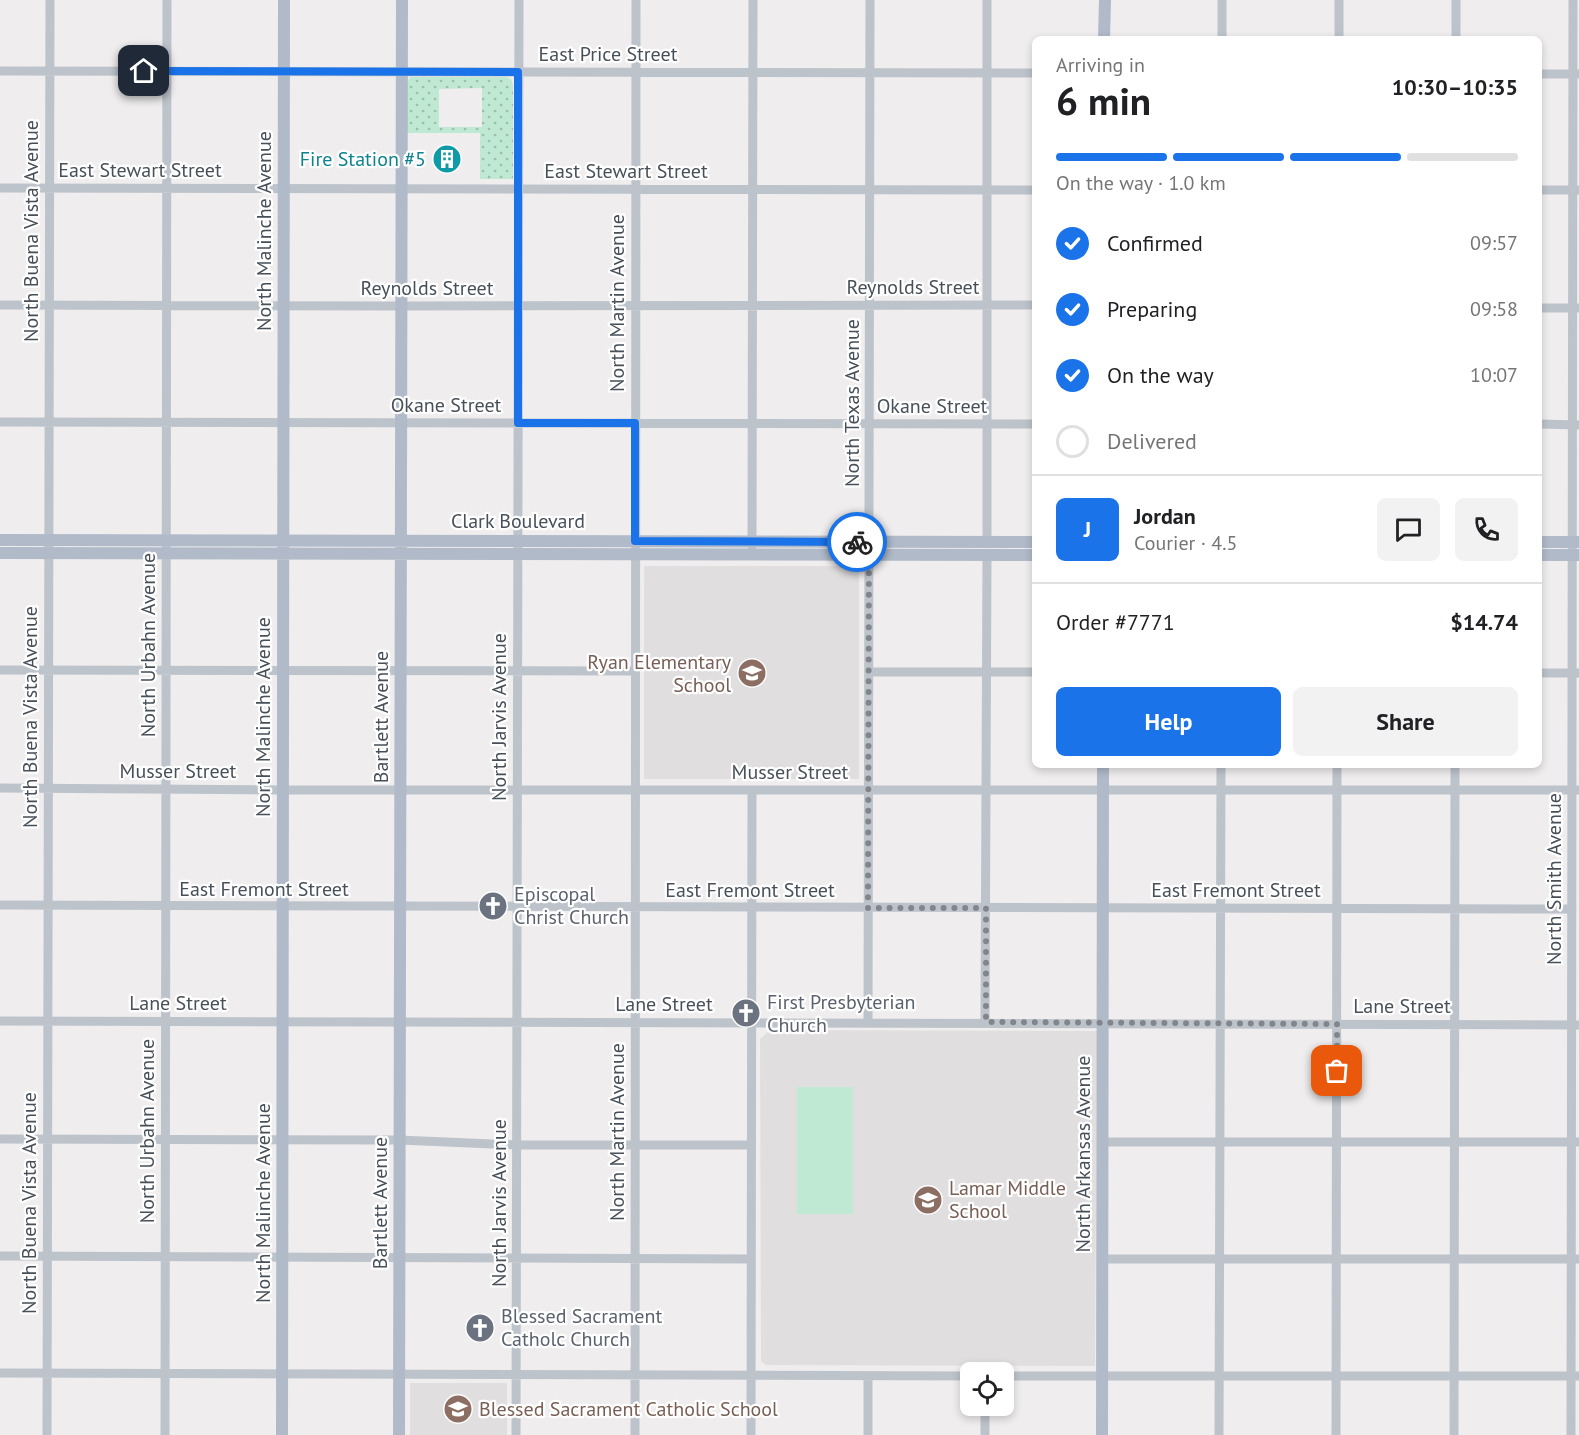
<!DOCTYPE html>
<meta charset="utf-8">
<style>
body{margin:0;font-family:"PT Sans",sans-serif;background:#f2f2f2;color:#202124;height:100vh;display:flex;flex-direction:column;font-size:22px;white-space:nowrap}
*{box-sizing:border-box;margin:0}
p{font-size:20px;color:#757577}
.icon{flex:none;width:33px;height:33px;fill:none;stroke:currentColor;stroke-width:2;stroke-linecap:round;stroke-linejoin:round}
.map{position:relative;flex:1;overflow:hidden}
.panel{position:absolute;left:1032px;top:36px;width:510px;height:732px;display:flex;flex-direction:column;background:#fff;border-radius:9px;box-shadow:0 3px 9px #0003}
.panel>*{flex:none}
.buttons{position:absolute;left:960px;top:1362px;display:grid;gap:12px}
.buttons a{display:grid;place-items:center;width:54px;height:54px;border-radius:9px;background:#fff;box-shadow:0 3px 9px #0003;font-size:30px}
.pin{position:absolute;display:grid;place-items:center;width:51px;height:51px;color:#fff;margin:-26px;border-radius:12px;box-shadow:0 3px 9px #0006}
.courier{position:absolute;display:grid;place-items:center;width:60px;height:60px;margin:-30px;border:4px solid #1a73e8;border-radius:50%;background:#fff;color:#222;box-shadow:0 2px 8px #0007}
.head em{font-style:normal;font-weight:700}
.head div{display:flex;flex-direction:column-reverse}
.head{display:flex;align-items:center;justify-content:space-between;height:102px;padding:0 24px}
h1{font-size:39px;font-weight:700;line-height:45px}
.bar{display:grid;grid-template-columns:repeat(4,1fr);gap:9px 6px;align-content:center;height:72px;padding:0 24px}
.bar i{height:8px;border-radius:4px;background:#e0e0e0}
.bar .current{background:#1a73e8}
.bar p{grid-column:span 4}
.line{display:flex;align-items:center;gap:15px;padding:0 24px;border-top:2px solid #e0e0e0}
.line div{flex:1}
.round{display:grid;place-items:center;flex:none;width:63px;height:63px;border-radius:9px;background:#f2f2f2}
ol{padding:0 24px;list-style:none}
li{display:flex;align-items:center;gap:18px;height:66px}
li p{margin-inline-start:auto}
li .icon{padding:6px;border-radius:50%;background:#1a73e8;color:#fff;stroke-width:4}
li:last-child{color:#757577}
li i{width:33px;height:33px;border:3px solid #e0e0e0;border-radius:50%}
.primary-button{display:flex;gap:12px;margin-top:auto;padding:12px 24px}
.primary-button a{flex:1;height:69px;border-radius:9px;background:#1a73e8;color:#fff;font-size:24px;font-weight:700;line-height:69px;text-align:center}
.primary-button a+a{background:#f2f2f2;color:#202124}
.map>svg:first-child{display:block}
.education{fill:#e0dede}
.park{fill:url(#park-dots);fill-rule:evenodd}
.pitch{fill:#c0e9d3}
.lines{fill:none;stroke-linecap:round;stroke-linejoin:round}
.minor{stroke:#bdc3cb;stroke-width:9}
.major{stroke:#b0bac9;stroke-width:12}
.done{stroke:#82868c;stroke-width:6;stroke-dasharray:0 10.8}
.route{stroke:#1a73e8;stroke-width:8}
.labels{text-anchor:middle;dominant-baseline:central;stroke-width:4.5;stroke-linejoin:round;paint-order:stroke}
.street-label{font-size:20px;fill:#474f58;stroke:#fff}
.culture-label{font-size:20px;fill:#0d838f;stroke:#fff;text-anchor:end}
.education-label{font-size:20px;fill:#785e54;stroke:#fff;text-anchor:start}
.worship-label{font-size:20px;fill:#5b616d;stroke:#fff;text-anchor:start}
</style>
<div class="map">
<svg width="1579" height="1435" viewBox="0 0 1579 1435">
<defs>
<pattern id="park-dots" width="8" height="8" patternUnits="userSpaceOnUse" patternTransform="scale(1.5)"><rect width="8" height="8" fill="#c0e9d3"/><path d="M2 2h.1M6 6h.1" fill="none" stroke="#9ebfae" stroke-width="1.8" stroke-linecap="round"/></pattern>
</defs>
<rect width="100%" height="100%" fill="#efeded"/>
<path class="education" d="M644 566H859V779H644Z
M770 1030 1097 1031 1095 1366 766 1365 761 1361 760 1039Z
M410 1383H507V1435H410Z"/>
<path class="park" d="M410 77H506L511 79 513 85V179H480V133H406L407 82ZM482 88V127H439V89Z"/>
<path class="pitch" d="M797 1087H853V1214H797Z"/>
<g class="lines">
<path class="minor" d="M1456 0V39
M1222 39V0
M1339 39V0
M0 71 1035 73
M1539 74H1579
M0 188 1035 190
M1539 190H1579
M0 305 401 306 1035 305
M1539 308H1579
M0 422 1035 424
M1539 424 1579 425
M987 542V0
M752 546 753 0
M0 670 635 671
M869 672H1035
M1539 673H1579
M0 788 283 790H1579
M0 905 1572 909
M0 1021 1579 1025
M868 1022 870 0
M985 1022 987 555
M0 1139 399 1140 517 1145H751
M1102 1142H1579
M0 1256 751 1259
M1102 1259H1579
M0 1373 970 1376
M868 1376V1435
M1004 1376H1579
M985 1406V1435
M47 1435 50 0
M165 1435 167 0
M516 1435 519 0
M635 1435 636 0
M751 1435 752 790
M1219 1435 1221 765
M1336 1435 1337 765
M1454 1435 1455 765
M1571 1435 1573 0"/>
<path class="major" d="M1104 39 1105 0
M0 540 1035 542
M1539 542H1579
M0 553 1035 555
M1539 555H1579
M282 1435 284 0
M399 1435 402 0
M1102 1435 1103 765"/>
</g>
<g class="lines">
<path class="done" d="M857 542H869L868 908H986V1022L1337 1024V1071"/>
<path class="route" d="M144 71 518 72V423H635V541L857 542"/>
</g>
<defs>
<g id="building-disc" transform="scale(1.5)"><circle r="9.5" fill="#0f9aa8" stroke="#fff"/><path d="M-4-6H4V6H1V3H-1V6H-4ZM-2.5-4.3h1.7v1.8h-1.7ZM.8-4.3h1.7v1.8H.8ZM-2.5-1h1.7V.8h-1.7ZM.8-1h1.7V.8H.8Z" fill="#fff"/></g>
<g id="school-disc" transform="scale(1.5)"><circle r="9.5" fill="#8d6e63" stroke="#fff"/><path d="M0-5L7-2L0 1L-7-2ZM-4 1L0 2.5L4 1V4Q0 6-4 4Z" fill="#fff"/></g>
<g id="church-disc" transform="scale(1.5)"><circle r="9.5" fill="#6b7280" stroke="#fff"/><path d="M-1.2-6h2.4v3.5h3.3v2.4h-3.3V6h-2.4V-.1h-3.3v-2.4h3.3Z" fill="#fff"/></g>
</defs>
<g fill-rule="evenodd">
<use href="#building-disc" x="447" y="159"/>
<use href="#school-disc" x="752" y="673"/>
<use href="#church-disc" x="493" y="906"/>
<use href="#church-disc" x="746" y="1013"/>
<use href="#school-disc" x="928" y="1200"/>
<use href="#church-disc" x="480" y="1328"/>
<use href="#school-disc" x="458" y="1409"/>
</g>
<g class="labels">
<g class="street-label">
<text x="608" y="54">East Price Street</text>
<text x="140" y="170">East Stewart Street</text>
<text x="626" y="171">East Stewart Street</text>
<text transform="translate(31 231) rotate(-90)">North Buena Vista Avenue</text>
<text transform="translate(264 231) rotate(-90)">North Malinche Avenue</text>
<text x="913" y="287">Reynolds Street</text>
<text x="427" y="288">Reynolds Street</text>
<text transform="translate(617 303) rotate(-90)">North Martin Avenue</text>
<text transform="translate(852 403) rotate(-90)">North Texas Avenue</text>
<text x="446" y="405">Okane Street</text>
<text x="932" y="406">Okane Street</text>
<text x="518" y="521">Clark Boulevard</text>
<text transform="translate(148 645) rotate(-90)">North Urbahn Avenue</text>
<text transform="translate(30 717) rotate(-90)">North Buena Vista Avenue</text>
<text transform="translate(263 717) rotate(-90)">North Malinche Avenue</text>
<text transform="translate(381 717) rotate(-90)">Bartlett Avenue</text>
<text transform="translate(499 717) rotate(-90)">North Jarvis Avenue</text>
<text x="178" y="771">Musser Street</text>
<text x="790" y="772">Musser Street</text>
<text transform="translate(1554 879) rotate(-90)">North Smith Avenue</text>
<text x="264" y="889">East Fremont Street</text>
<text x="750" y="890">East Fremont Street</text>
<text x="1236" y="890">East Fremont Street</text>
<text x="178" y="1003">Lane Street</text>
<text x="664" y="1004">Lane Street</text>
<text x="1402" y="1006">Lane Street</text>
<text transform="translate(147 1131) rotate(-90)">North Urbahn Avenue</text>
<text transform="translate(617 1132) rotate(-90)">North Martin Avenue</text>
<text transform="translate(1083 1154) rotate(-90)">North Arkansas Avenue</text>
<text transform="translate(29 1203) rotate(-90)">North Buena Vista Avenue</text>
<text transform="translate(263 1203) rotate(-90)">North Malinche Avenue</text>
<text transform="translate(380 1203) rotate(-90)">Bartlett Avenue</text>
<text transform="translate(499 1203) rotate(-90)">North Jarvis Avenue</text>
</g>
<g class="culture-label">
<text x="426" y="159">Fire Station #5</text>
</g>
<g class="education-label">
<text x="731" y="662" text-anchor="end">Ryan Elementary<tspan x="731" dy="23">School</tspan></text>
<text x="949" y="1188">Lamar Middle<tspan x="949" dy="23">School</tspan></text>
<text x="479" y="1409">Blessed Sacrament Catholic School</text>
</g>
<g class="worship-label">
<text x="514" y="894">Episcopal<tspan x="514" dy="23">Christ Church</tspan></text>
<text x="767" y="1002">First Presbyterian<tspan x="767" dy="23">Church</tspan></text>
<text x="501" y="1316">Blessed Sacrament<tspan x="501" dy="23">Catholc Church</tspan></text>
</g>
</g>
</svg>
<div class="buttons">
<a><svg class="icon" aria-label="locate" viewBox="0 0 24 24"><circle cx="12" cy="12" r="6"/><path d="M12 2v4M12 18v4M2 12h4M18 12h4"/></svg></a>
</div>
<div class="pin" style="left:1337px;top:1071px;background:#ea580c"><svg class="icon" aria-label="bag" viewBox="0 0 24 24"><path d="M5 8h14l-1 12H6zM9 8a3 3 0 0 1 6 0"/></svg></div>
<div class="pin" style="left:144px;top:71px;background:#1f2937"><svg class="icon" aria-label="home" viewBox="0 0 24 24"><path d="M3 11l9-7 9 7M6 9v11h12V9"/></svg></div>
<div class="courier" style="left:857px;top:542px"><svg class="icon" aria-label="bike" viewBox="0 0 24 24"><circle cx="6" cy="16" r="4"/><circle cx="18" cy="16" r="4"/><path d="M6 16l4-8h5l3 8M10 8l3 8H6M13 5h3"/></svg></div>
<section class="panel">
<div class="head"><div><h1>6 min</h1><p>Arriving in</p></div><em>10:30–10:35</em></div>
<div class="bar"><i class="current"></i><i class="current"></i><i class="current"></i><i></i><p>On the way · 1.0 km</p></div>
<ol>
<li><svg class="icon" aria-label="check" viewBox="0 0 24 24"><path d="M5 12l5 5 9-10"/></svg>Confirmed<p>09:57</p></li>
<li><svg class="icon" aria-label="check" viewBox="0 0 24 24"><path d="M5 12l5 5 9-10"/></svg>Preparing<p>09:58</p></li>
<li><svg class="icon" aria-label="check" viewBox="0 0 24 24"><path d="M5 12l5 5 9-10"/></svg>On the way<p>10:07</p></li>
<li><i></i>Delivered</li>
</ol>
<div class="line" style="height:108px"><b class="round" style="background:#1a73e8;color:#fff">J</b><div><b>Jordan</b><p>Courier · 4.5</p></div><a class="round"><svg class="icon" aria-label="chat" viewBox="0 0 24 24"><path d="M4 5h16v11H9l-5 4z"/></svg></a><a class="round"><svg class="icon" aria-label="phone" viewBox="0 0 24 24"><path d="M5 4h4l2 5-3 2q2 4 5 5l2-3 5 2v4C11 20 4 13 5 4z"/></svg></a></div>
<div class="line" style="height:78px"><div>Order #7771</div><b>$14.74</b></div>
<div class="primary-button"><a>Help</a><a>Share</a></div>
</section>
</div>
